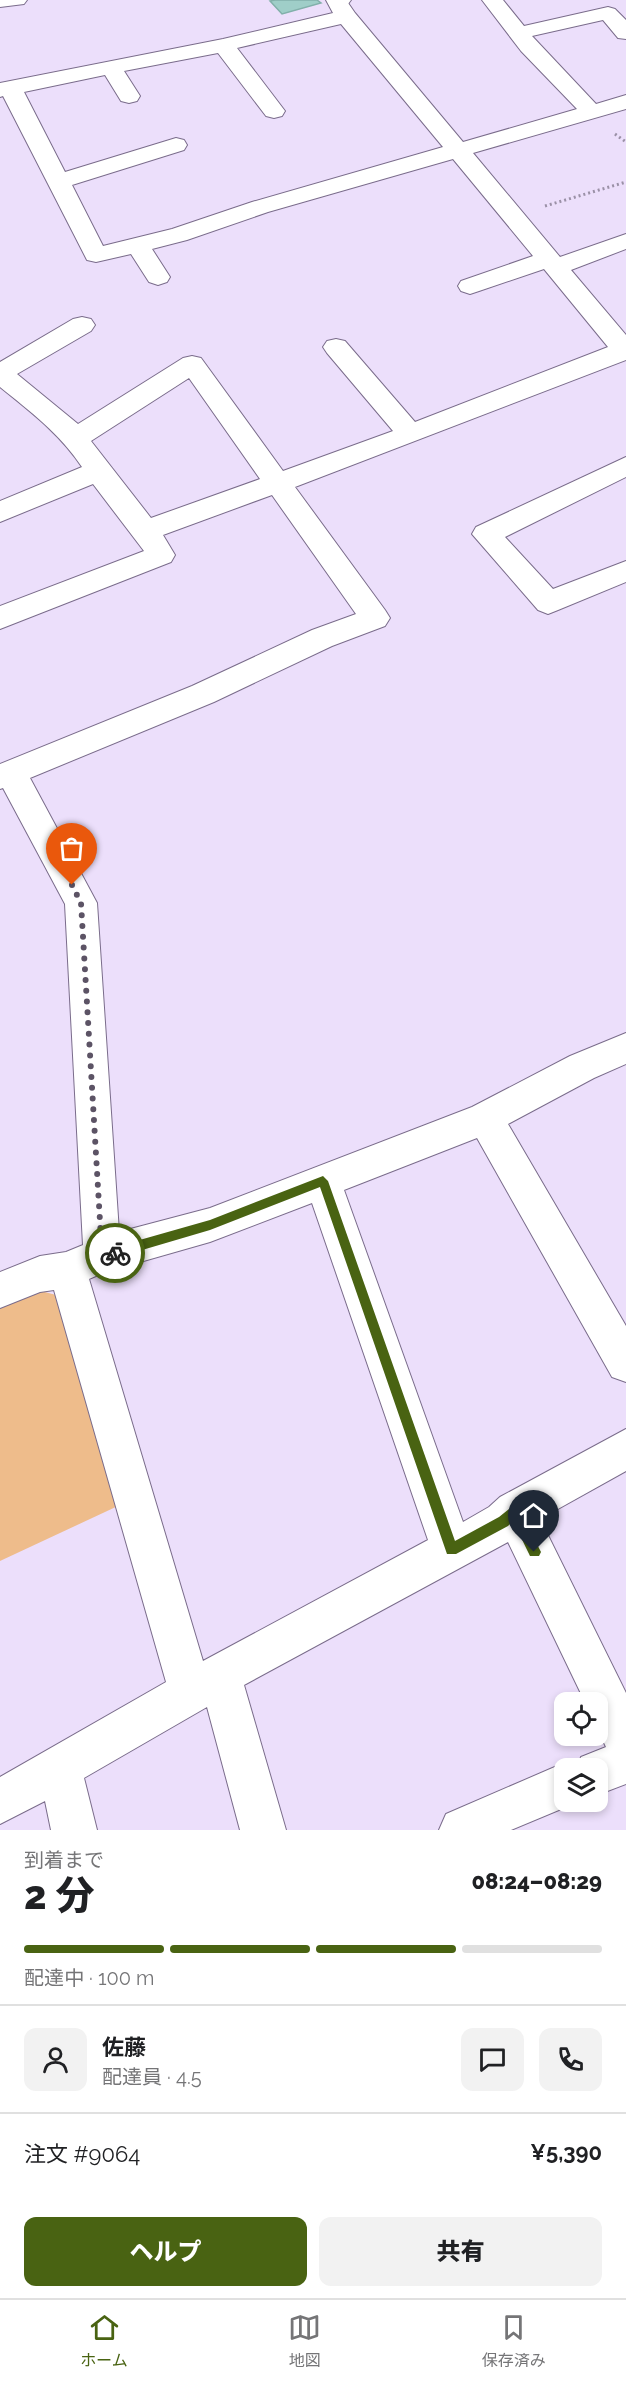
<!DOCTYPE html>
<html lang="ja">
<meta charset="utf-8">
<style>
body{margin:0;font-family:Raleway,"Noto Sans JP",sans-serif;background:#f2f2f2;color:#202124;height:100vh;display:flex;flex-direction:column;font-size:22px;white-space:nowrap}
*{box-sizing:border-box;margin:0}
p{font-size:20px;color:#757577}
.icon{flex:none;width:33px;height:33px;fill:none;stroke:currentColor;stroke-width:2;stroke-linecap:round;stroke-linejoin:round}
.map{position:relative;height:1830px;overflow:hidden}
.panel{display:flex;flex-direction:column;background:#fff;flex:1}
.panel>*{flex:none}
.tools{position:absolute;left:554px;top:1692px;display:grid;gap:12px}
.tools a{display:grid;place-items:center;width:54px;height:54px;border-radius:12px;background:#fff;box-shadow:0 3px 9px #0003;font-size:30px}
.pin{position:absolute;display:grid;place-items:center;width:51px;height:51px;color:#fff;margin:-62px -26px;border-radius:50% 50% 50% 0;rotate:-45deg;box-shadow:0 0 6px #0007}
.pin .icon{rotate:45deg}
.courier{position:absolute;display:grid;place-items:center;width:60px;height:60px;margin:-30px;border:4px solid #496312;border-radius:50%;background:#fff;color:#222;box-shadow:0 2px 8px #0007}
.headline em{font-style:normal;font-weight:800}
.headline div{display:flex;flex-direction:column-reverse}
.headline{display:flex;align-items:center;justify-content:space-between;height:102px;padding:0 24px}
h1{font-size:39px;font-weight:800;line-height:45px}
.bar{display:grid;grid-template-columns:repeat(4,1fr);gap:9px 6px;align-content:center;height:72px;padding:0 24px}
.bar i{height:8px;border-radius:4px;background:#e0e0e0}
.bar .selected{background:#496312}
.bar p{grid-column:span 4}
.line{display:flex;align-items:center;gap:15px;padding:0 24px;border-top:2px solid #e0e0e0}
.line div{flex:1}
.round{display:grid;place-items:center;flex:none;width:63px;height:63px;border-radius:12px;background:#f2f2f2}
.action{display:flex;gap:12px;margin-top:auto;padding:12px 24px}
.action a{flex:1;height:69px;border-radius:12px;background:#496312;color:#fff;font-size:24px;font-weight:800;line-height:69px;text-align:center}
.action a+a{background:#f2f2f2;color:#202124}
.tab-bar{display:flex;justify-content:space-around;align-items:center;height:84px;border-top:2px solid #e0e0e0;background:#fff;font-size:16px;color:#757577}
.tab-bar a{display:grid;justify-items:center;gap:3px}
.tab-bar .selected{color:#496312}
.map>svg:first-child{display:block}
.green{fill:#eebc8b}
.building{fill:#9fcec8;stroke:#82b0aa;stroke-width:1.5}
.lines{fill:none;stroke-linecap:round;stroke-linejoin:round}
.minor-casing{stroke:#7a6c8b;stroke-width:2}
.tertiary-casing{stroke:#7a6c8b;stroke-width:2}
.path{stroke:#9b91a7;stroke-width:3;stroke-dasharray:2 3;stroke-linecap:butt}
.minor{fill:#fff;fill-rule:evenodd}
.tertiary{fill:#fff;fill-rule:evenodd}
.route{fill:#496312}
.done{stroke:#5c5365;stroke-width:6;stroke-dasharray:0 10.8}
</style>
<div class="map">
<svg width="626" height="1830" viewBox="0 0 626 1830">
<rect width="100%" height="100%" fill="#ecdffb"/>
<path class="green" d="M37 1290 60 1296 120 1505 0 1561V1307Z"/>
<path class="building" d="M275 0H317L321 3 282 14 270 1Z"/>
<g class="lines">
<g class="minor-casing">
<path id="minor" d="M0 0H27L24 4 0 7Z
M326 0H346L355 13 463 142 577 109 521 51 482 0H503L524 26 608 7 615 9 626 20V39L618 38 603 20 532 36 596 104 626 95V109L473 153 560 257 626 234V249L571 270 626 335V360L295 487 385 610 390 618 385 626 332 646 214 702 30 778 97 903 119 1232 210 1208 472 1107 570 1056 626 1033V1064L594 1078 508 1124 626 1326V1382L612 1377 477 1138 344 1190 463 1522 489 1507 500 1497 626 1429V1471L540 1519 626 1693V1784L597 1795V1768H564V1802H578L511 1830H439L446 1814 564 1763 577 1768 581 1757 606 1747 597 1728V1702H585L508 1542 244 1685 286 1830H240L207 1707 84 1778 97 1830H51L45 1801 0 1824V1777L166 1682 54 1290 40 1292 0 1308V1272L40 1256 66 1252 83 1245 65 904 3 788 0 789V764L192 686 312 630 356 614 272 495 163 535 175 555 171 562 0 629V606L144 551 93 484 0 522V501L82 467C60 434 31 412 0 387V362L73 319 82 317 91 319 95 325 91 331 17 374 78 424 183 358 192 356 201 358 283 471 393 431 327 353 323 347 327 341 336 339 345 341 415 422 608 347 544 269 479 291 470 294 461 291 458 286 461 281 533 256 453 159 268 212 187 240 152 249 170 277 167 282 158 285 149 282 131 254 96 262 87 260 3 96 0 97V83L223 39 333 13ZM341 24 443 147 252 202 172 229 103 246 72 185 184 150 187 145 184 140 176 138 65 172 24 92 105 75 121 101 129 103 137 101 140 96 124 71 218 53 266 116 274 118 282 116 285 111 237 48ZM189 378 260 479 151 518 91 441ZM312 1203 428 1540 203 1661 89 1279 105 1272 210 1242Z
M626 457V477L505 537 553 589 626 561V582L558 610 548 614 538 610 472 534 476 527Z"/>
</g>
<g class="tertiary-casing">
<path id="tertiary" d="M327 0H351L348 4 337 7 330 5Z"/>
</g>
<path class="path" d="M615 134 626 142
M545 206 626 182"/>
<use href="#minor" class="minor"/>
<use href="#tertiary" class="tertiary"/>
</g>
<path class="route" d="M323 1176 328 1181 455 1541 499 1517 514 1505 518 1507 541 1552 539 1556H530L513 1521 508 1526 456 1554H447L320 1187 210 1230 115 1258 109 1253 115 1247 210 1220Z"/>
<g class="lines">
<path class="done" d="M72 885 81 903 102 1255 115 1253"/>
</g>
</svg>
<div class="tools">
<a><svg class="icon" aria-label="locate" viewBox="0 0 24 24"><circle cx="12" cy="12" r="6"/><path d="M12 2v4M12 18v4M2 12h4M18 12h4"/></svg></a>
<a><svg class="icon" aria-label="layers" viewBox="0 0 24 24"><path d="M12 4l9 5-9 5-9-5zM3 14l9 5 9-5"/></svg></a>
</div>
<div class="pin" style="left:72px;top:885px;background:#ea580c"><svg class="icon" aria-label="bag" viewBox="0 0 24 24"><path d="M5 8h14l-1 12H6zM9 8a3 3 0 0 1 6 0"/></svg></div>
<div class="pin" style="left:534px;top:1552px;background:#1f2937"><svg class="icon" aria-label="home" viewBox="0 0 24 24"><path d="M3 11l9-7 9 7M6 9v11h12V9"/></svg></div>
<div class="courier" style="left:115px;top:1253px"><svg class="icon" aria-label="bike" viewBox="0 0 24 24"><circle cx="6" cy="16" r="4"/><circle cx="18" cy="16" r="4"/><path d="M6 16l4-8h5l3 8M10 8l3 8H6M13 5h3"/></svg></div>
</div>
<section class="panel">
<div class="headline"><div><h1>2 分</h1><p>到着まで</p></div><em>08:24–08:29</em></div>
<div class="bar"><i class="selected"></i><i class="selected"></i><i class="selected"></i><i></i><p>配達中 · 100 m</p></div>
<div class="line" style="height:108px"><a class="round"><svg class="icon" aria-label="person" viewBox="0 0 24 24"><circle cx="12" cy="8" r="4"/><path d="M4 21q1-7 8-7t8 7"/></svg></a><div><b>佐藤</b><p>配達員 · 4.5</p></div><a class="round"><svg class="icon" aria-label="chat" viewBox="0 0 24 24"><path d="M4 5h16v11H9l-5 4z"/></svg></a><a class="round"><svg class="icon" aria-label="phone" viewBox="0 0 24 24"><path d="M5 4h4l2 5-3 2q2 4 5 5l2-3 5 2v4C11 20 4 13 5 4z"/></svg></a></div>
<div class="line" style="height:78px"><div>注文 #9064</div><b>¥5,390</b></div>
<div class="action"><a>ヘルプ</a><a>共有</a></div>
</section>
<nav class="tab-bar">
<a class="selected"><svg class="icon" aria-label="home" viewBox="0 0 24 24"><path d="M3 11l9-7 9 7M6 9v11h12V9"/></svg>ホーム</a>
<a><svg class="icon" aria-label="map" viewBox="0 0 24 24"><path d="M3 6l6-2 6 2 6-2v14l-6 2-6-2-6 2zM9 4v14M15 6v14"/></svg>地図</a>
<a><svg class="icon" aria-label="saved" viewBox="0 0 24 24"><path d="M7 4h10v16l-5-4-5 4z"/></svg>保存済み</a>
</nav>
